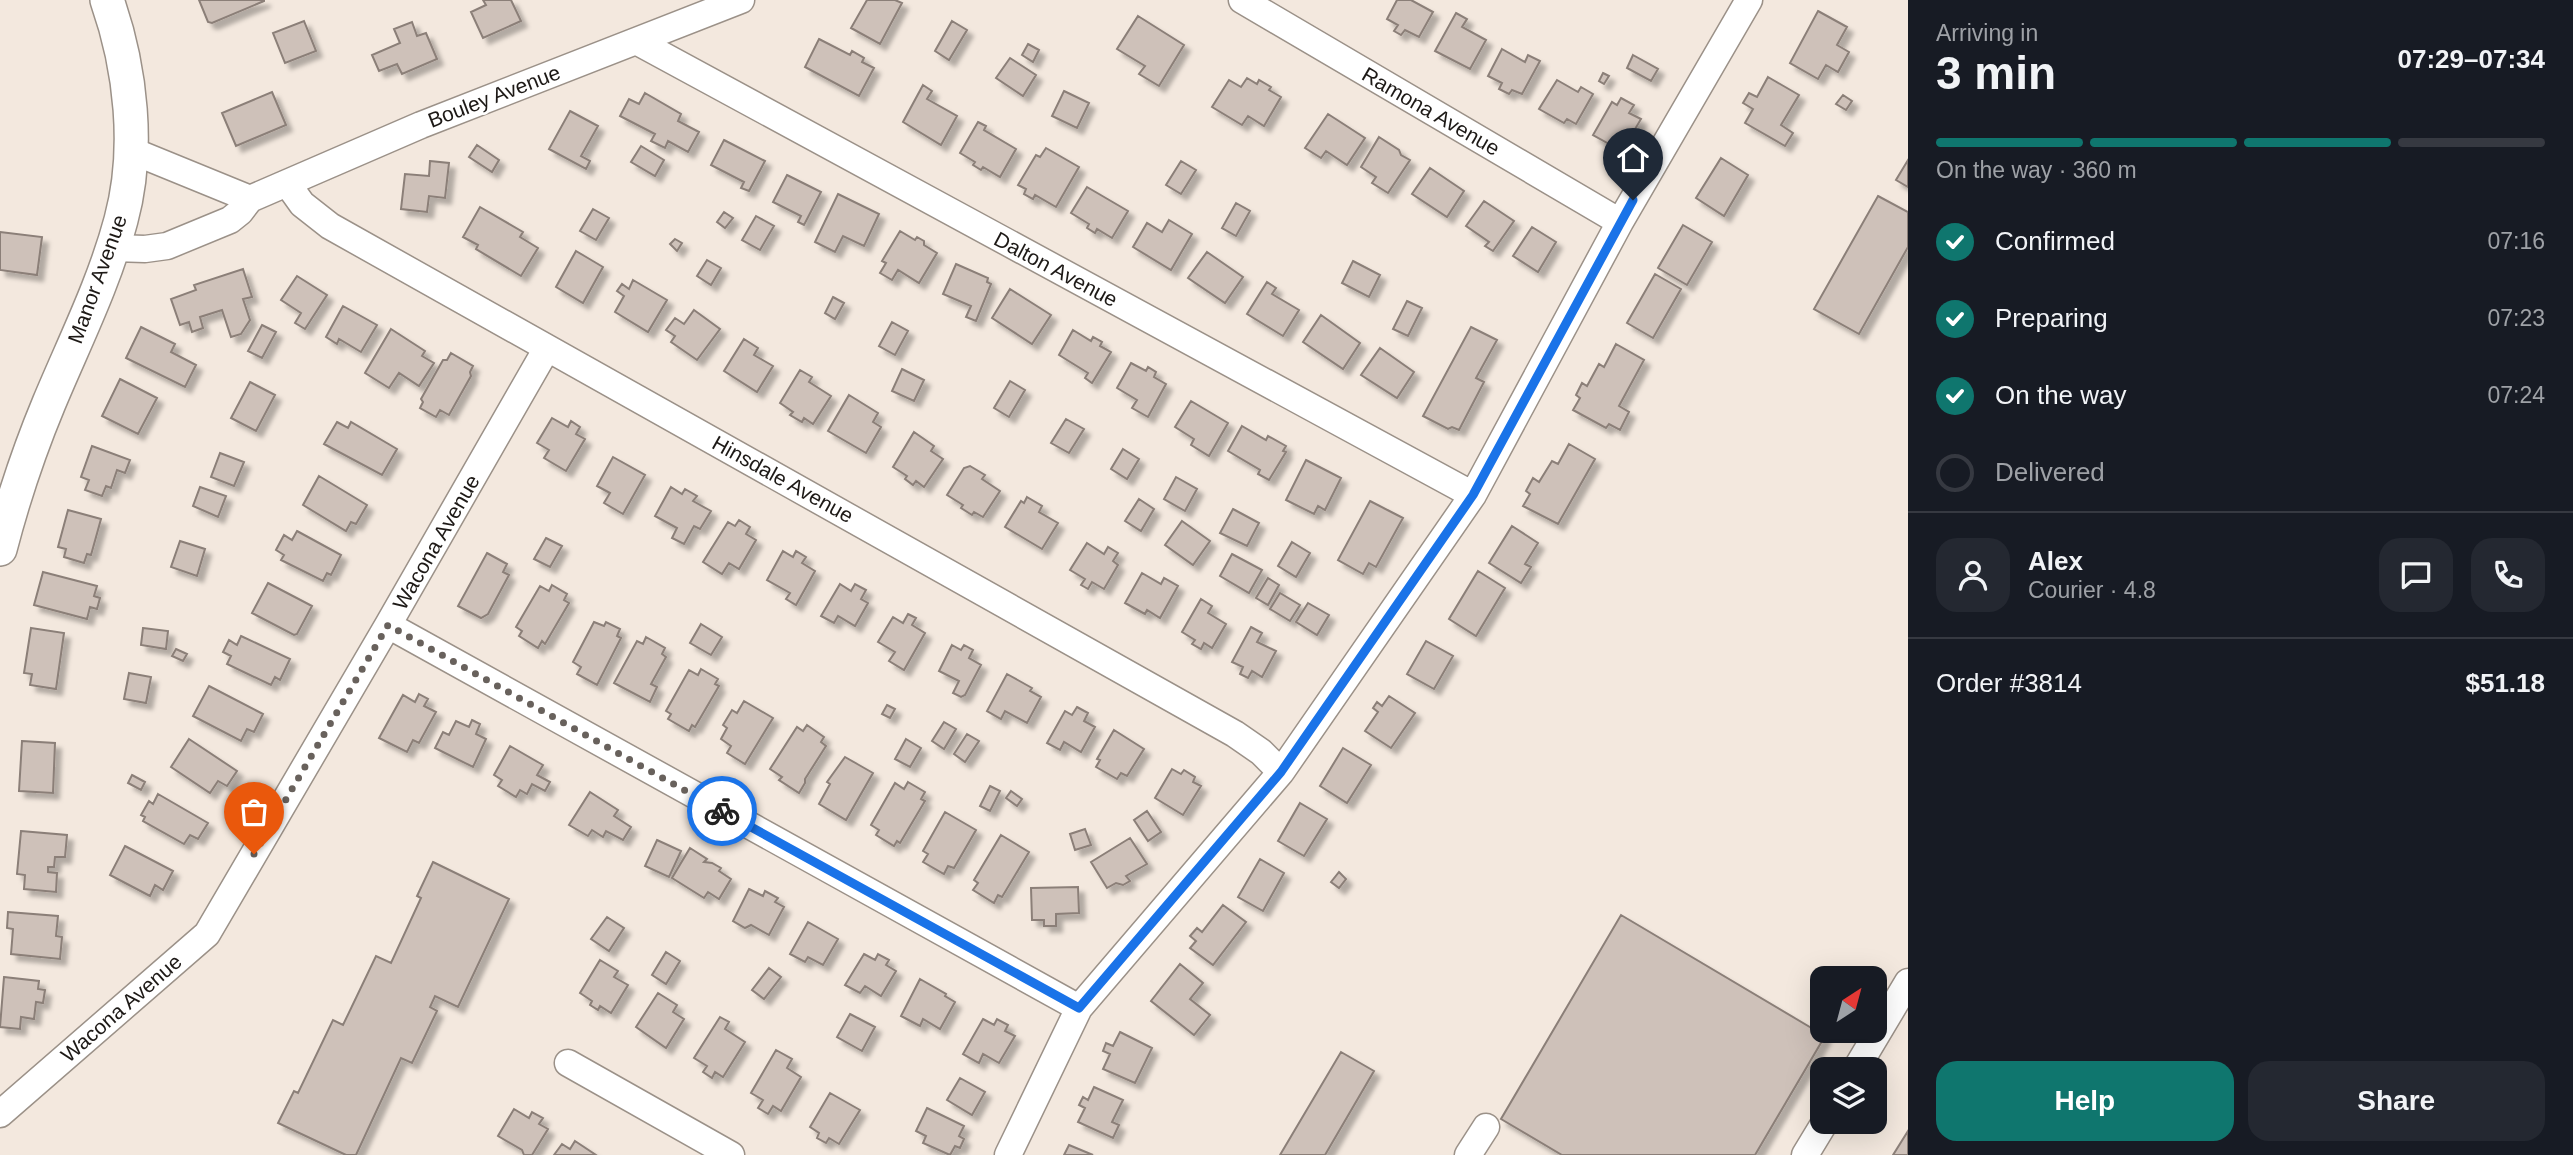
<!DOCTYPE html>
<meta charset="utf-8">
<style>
body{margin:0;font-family:Helvetica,sans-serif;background:#242831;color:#f1f3f6;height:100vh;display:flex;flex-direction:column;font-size:26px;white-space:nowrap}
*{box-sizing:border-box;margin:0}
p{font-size:23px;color:#9ea1a6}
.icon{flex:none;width:38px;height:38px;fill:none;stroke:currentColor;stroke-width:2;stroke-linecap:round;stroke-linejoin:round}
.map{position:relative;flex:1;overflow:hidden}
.sheet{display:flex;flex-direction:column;background:#171b24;width:665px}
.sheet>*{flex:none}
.needle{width:46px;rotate:36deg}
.tools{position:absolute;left:1810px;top:966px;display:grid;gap:14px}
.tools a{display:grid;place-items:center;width:77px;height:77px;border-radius:14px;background:#171b24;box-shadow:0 7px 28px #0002;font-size:35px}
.pin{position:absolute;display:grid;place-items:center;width:60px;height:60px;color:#fff;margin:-72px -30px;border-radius:50% 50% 50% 0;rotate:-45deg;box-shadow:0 0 7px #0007}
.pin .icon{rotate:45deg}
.courier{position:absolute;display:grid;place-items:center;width:70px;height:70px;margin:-35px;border:5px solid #1a73e8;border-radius:50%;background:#fff;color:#222;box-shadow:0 2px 9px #0007}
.overview em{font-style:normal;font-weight:600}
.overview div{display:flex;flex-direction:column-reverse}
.overview{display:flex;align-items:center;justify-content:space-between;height:119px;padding:0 28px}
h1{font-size:46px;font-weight:600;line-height:52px}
.bar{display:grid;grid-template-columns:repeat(4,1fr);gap:10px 7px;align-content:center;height:84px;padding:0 28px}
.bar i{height:9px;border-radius:5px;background:#363941}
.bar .active{background:#0f766e}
.bar p{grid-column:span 4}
.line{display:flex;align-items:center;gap:18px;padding:0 28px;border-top:2px solid #363941}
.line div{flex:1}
.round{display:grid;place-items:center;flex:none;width:74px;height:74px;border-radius:21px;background:#242831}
ol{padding:0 28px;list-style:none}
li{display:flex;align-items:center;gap:21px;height:77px}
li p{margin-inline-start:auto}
li .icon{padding:7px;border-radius:50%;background:#0f766e;color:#fff;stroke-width:4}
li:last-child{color:#9ea1a6}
li i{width:38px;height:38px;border:4px solid #363941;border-radius:50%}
.button{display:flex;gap:14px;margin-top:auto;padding:14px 28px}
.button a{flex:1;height:80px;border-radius:21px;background:#0f766e;color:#fff;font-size:28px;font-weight:600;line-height:80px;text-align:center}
.button a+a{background:#242831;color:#f1f3f6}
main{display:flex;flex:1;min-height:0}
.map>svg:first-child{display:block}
.building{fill:#cec1b9;stroke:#8b7f78;stroke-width:2;filter:url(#shadow)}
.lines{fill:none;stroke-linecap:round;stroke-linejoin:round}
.minor-casing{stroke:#9b9188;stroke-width:29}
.major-casing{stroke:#9b9188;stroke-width:36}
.minor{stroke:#fff;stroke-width:26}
.major{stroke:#fff;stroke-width:33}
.done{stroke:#68615c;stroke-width:7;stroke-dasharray:0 12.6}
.route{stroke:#1a73e8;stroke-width:9}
.labels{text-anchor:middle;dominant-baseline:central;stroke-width:5;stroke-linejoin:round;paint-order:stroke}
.street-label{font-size:21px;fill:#1d1916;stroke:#fff}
</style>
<main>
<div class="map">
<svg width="1908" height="1155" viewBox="0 0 1908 1155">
<defs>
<filter id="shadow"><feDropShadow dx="6" dy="6" stdDeviation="2" flood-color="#0004"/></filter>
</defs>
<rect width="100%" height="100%" fill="#f3e8de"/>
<path class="building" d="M199 0H264V1L212 23 208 22Z
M483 0H511L521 21 483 38 471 12 486 5Z
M867 0H895L902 3 880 44 851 28Z
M1397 0H1411L1433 12 1419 37 1405 30 1401 35 1394 31 1398 25 1387 19Z
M1818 11 1847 27 1837 45 1849 52 1838 72 1826 65 1818 79 1790 63Z
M1456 13 1467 19 1462 27 1486 40 1470 69 1435 51Z
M1138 16 1184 45 1159 86 1139 74 1145 66 1117 49Z
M304 21 316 51 285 63 273 33Z
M952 21 967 30 949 60 935 51Z
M412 22 417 36 426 33 437 59 402 74 397 64 379 71 372 55 400 43 394 29Z
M819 39 850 55 852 51 864 58 862 62 874 68 859 96 805 67Z
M1028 44 1039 50 1033 62 1022 55Z
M1502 49 1525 62 1528 55 1540 61 1522 94 1512 90 1509 94 1499 89 1502 83 1488 76Z
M1633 55 1658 69 1651 81 1627 68Z
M1010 58 1036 75 1023 96 996 78Z
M1603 73 1609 76 1604 84 1599 81Z
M1768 77 1799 95 1781 125 1793 133 1785 146 1745 123 1753 109 1743 103 1749 93 1757 97Z
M1247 78 1257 84 1259 80 1271 87 1269 90 1281 97 1264 126 1248 116 1242 125 1212 107 1229 80 1241 87Z
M1557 80 1578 92 1581 87 1593 94 1576 124 1567 119 1564 123 1539 109Z
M923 85 932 91 927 99 957 116 941 145 903 122Z
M1064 91 1089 103 1077 128 1052 116Z
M272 92 286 125 236 146 222 113Z
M645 93 681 114 678 121 699 132 688 152 668 141 665 148 651 141 655 134 620 116 629 99 639 104Z
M1843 95 1852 101 1846 110 1836 104Z
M1621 98 1634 105 1629 113 1641 119 1628 141 1625 142 1620 150 1593 135 1612 102 1617 105Z
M570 111 598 126 581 156 590 161 586 169 549 149Z
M1328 114 1365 138 1347 165 1326 151 1321 158 1305 148Z
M978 122 986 126 984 130 1016 149 1000 177 983 167 981 170 973 165 975 162 960 153Z
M1379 137 1399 150 1401 155 1410 160 1388 193 1372 183 1376 177 1361 167Z
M724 140 765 161 749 191 741 188 744 182 711 165Z
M477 145 499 160 492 172 469 157Z
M641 146 664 160 655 176 631 162Z
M1046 148 1079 167 1056 207 1035 195 1033 199 1024 194 1026 189 1018 185 1036 155 1040 157Z
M1721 158 1748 175 1724 216 1696 198Z
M1908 160V187L1896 180Z
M430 161 449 163 445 198 429 196 427 212 401 209 405 174 429 176Z
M1181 161 1196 170 1181 194 1166 185Z
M1430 168 1464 191 1447 217 1412 194Z
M787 175 821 192 804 225 798 222 801 216 773 202Z
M1087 187 1128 211 1112 238 1097 229 1095 233 1087 228 1089 224 1071 213Z
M838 194 879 214 864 246 843 236 835 252 815 242Z
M1878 196 1908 212V247L1859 334 1814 309Z
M1484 201 1514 221 1493 251 1485 246 1489 242 1466 226Z
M1236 203 1250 211 1236 236 1222 228Z
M480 207 523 232 520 237 538 248 521 276 476 249 478 245 463 237Z
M593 209 609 218 596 240 580 231Z
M724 212 733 218 725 228 717 222Z
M756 216 774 226 760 250 742 240Z
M1169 220 1192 234 1171 270 1133 247 1147 223 1162 232Z
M1683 225 1712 242 1687 285 1658 268Z
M1532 227 1556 242 1538 272 1513 256Z
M900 231 915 240 917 237 924 241V245L937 253 919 283 898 270 892 280 880 273 886 263 882 261Z
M0 232 42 237 37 275 0 270Z
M675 239 682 243 677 251 670 244Z
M576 251 603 267 583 303 556 287Z
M1207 252 1243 277 1225 303 1188 278Z
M707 260 721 268 711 285 697 276Z
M1353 261 1380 275 1369 297 1342 283Z
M956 264 988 278 987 282 991 284 976 321 966 317 971 306 943 294Z
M243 269 252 297 243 299 250 320 241 334 231 337 222 310 200 317 203 328 192 332 189 322 180 325 171 299 196 290 194 285Z
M1655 274 1681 289 1653 338 1627 323Z
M297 276 327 295 305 329 295 323 301 313 281 300Z
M633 280 667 300 648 332 615 312 624 296 617 291 622 284 629 289Z
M1267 282 1276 288 1272 294 1299 310 1283 336 1247 314Z
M1010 289 1051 315 1032 344 992 318Z
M833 297 844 303 835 319 825 313Z
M1407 301 1422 308 1408 336 1393 329Z
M343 306 377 325 361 352 339 339 337 344 326 337Z
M694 310 720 329 697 360 671 342 675 336 666 330 675 318 684 324Z
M1321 315 1360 343 1343 369 1303 342Z
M892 322 908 331 895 355 879 346Z
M262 325 276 332 262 358 248 351Z
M141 327 175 344 171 352 196 365 185 387 126 358Z
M1471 327 1497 340 1476 378 1484 382 1459 430 1452 427 1448 429 1423 416Z
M391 329 425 351 422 356 434 363 419 386 399 373 389 388 365 373Z
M1073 330 1091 341 1093 337 1102 342 1100 346 1111 352 1092 383 1085 378 1088 373 1059 355Z
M744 339 758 348 754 355 773 366 757 392 724 371Z
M1616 344 1644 360 1619 406 1629 412 1620 430 1609 424 1606 428 1573 410 1580 398 1576 395 1582 383 1587 386 1599 364 1604 367Z
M1380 348 1414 372 1397 398 1361 375Z
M451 353 473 366 470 372 471 376 449 415 440 410 436 417 420 408 423 402 421 399 443 360H447Z
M1131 363 1146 371 1148 367 1156 372 1154 377 1166 384 1148 417 1132 408 1137 400 1117 388Z
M902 369 924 380 914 401 892 391Z
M800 370 812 377 809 382 831 396 813 424 804 418 802 422 790 415 793 412 780 403Z
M120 379 157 398 138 434 102 416Z
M1010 381 1025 390 1009 417 994 408Z
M250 382 275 395 256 431 231 418Z
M849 395 878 413 873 422 881 427 866 453 828 431Z
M1191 401 1228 423 1209 456 1191 445 1194 439 1175 427Z
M552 418 568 427 571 421 580 427 576 434 585 439 566 471 544 458 549 450 537 443Z
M1066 419 1084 429 1069 453 1051 443Z
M337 422 348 428 351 422 397 449 382 475 324 444Z
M1242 426 1266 440 1268 436 1286 446 1283 451 1286 452 1269 480 1258 474 1260 470 1228 451Z
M914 432 934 446 931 451 943 459 924 487 916 481 913 485 905 479 907 476 893 467Z
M1569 444 1595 459 1558 524 1523 506 1530 494 1526 491 1533 478 1539 482 1552 461 1558 464Z
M92 446 130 460 125 473 117 470 111 488 106 486 102 496 85 490 89 480 81 477Z
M1123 449 1139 459 1127 479 1111 469Z
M220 453 244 462 234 486 211 477Z
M613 457 645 475 623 514 604 503 610 493 597 486Z
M1306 460 1341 478 1325 510 1318 506 1314 514 1286 500Z
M970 466 985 475 982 479 1000 491 983 517 974 512 972 515 961 508 963 505 947 495 964 468Z
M319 476 367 505 356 524 351 522 346 531 303 505Z
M1176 477 1197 489 1185 511 1164 499Z
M200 487 226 496 218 517 193 506Z
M671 487 682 494 685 489 697 496 693 501 711 511 700 529 694 526 684 544 672 538 677 528 655 516Z
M1027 497 1042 506 1039 512 1058 523 1042 549 1005 527 1021 501 1024 503Z
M1139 499 1154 509 1141 531 1125 521Z
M1370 501 1403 518 1376 567 1369 563 1363 574 1338 560Z
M1233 509 1259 523 1247 546 1220 533Z
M68 510 101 519 91 555 87 554 84 563 64 557 66 549 58 547Z
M739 520 750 527 746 534 756 540 739 569 729 563 722 574 703 562 728 522 735 526Z
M1182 521 1210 541 1193 565 1165 545Z
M1512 526 1538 543 1525 564 1531 567 1521 583 1489 563Z
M297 531 341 555 331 575 327 573 323 581 281 560 284 555 276 550 284 535 292 540Z
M546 538 562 546 550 567 534 559Z
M180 541 205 549 197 576 171 567Z
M1292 542 1310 553 1296 577 1278 566Z
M1087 543 1104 554 1108 547 1118 553 1113 561 1118 565 1104 589 1092 582 1088 589 1081 585 1085 579 1070 570Z
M783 551 793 557 796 551 806 557 802 563 815 571 796 605 786 599 790 593 767 580Z
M487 553 507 564 503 572 509 575 488 614 481 618 458 606Z
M1232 554 1262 570 1249 593 1220 576Z
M1478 571 1505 588 1476 636 1449 619Z
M43 572 97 586 94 596 100 598 97 609 90 607 87 619 34 605Z
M1142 573 1161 584 1164 578 1178 586 1160 618 1147 610 1145 614 1125 603Z
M1268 578 1279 585 1268 605 1256 598Z
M268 583 312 606 297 634 294 635 252 613Z
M840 584 851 591 855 584 866 590 861 599 868 603 855 626 838 616 834 623 821 616Z
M552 585 567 594 564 600 569 603 545 644 542 641 538 648 519 636 522 631 516 627 540 586 549 591Z
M1280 593 1300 605 1290 621 1270 609Z
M1201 599 1212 606 1208 613 1226 624 1212 648 1204 643 1201 649 1192 644 1195 640 1182 632Z
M1308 603 1329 615 1317 635 1296 622Z
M908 614 916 618 912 625 925 633 904 670 889 661 895 652 878 642 893 617 903 623Z
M594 622 604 626 606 622 620 629 617 636 621 638 597 685 577 674 581 667 573 662Z
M701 624 722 637 711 655 690 643Z
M1251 627 1262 633 1257 642 1276 651 1262 677 1252 671 1248 678 1240 674 1243 667 1232 662Z
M31 628 64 633 56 689 30 685 32 674 24 673Z
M143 628 168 631 166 649 141 645Z
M241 636 290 659 280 680 275 677 271 685 227 664 231 656 223 652 229 640 237 645Z
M646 637 665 648 662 654 666 657 651 684 657 687 650 702 614 683 637 641 643 644Z
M1426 641 1453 656 1434 689 1407 674Z
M952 645 961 650 964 645 973 650 969 658 981 665 965 695 961 697 953 693 959 681 939 671Z
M176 649 187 654 183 661 172 656Z
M701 669 718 679 715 684 719 686 695 727 692 725 689 731 668 719 671 714 666 711 689 670 698 675Z
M129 673 151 677 146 703 124 699Z
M1007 674 1032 688 1030 691 1041 697 1027 723 1005 711 1001 719 987 711Z
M209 686 263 714 254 732 247 729 241 741 193 716Z
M419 694 428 699 424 706 436 712 419 743 413 740 407 752 379 738 403 695 415 702Z
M1389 696 1415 713 1391 748 1365 731 1378 712 1373 708 1377 702 1382 706Z
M744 701 773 718 745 764 727 753 731 746 721 739 727 728 723 725 732 710 737 713Z
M887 705 895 709 890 718 882 714Z
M1077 707 1088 713 1084 721 1095 727 1081 752 1064 742 1060 750 1047 743 1065 711 1072 715Z
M472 720 480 724 476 734 486 739 473 767 435 748 443 732 449 735 456 721 469 727Z
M944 722 956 729 944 749 932 741Z
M807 725 824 737 821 742 826 746 805 779V783L799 793 779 780 782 777 770 769 797 727 803 731Z
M1114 730 1144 749 1127 776 1121 773 1117 779 1096 767 1100 760 1097 759Z
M967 734 979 741 965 762 954 754Z
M189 739 237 771 227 786 218 781 210 793 171 767Z
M906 739 921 748 910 767 895 759Z
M22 741 55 743 53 793 19 791Z
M510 746 543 765 537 775 550 782 545 791 532 784 527 794 520 790 516 797 498 786 502 780 494 775Z
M1343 748 1371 765 1347 803 1320 786Z
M845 757 873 773 846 820 819 804 830 784 827 782Z
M1172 769 1181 774 1184 770 1195 777 1193 782 1201 786 1183 815 1155 798Z
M132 775 145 782 141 790 128 783Z
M908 782 925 792 921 799 925 801 900 843 897 841 894 846 876 835 879 830 871 825 895 783 904 789Z
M990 786 1000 791 990 811 980 806Z
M1011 791 1022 799 1017 806 1006 798Z
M590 792 618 810 614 816 631 827 623 840 606 831 603 837 592 830 588 836 569 825Z
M158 794 208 823 198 839 190 835 184 844 143 821 145 817 141 815 149 801 153 804Z
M1300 803 1327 819 1304 856 1278 841Z
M1147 811 1161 832 1148 841 1134 820Z
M945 812 976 830 954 868 948 866 944 874 923 862 928 854 923 851Z
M1085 829 1091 845 1075 850 1070 834Z
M21 831 67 835 65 857H55L54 867H48V872L57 873 56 892 24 889 25 875 17 874Z
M1001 835 1029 852 1002 897 998 895 994 903 973 890 978 883 974 880Z
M1130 838 1147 864 1126 876 1130 881 1123 885 1116 883 1107 888 1091 862Z
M657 840 681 851 669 877 645 866Z
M125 846 173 871 163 890 155 885 150 896 110 875Z
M690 848 707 859 704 862 712 863 721 868 719 871 731 879 719 899 708 892 704 898 672 878Z
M1260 859 1284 873 1263 911 1238 897Z
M433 862 509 899 458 1007 435 996 430 1007 437 1011 412 1063 401 1058 356 1155H346L278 1123 294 1091 298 1093 333 1020 343 1025 376 956 391 963 421 898 417 896Z
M1339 872 1346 879 1339 888 1331 882Z
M1078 887 1079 913 1056 914V926H1044V920H1032L1031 888Z
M749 889 763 896 765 891 778 898 775 902 784 907 769 935 751 925 745 928 733 921Z
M1223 905 1246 922 1213 965 1190 948 1196 941 1190 936 1197 928 1202 932Z
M8 912 58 916 56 936 62 937 60 959 11 954 13 929 7 928Z
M1621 915 1825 1036 1755 1155H1562L1501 1119Z
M607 917 624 928 609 951 591 939Z
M808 922 838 939 823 965 808 957 805 962 790 954Z
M666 952 680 961 666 984 652 975Z
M864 954 875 960 878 954 889 960 886 965 896 971 881 996 865 986 860 993 845 985Z
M600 960 618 971 614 977 628 985 611 1013 600 1006 598 1010 590 1005 592 1001 580 993Z
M1180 964 1203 983 1190 999 1210 1015 1194 1035 1151 1001Z
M769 968 781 977 764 999 752 990Z
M4 977 39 981 38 989 45 990 43 1003 36 1002 34 1019 21 1017 20 1029 0 1027Z
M920 979 946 994 945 996 955 1002 940 1029 923 1019 920 1026 901 1016Z
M658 993 677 1005 673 1012 684 1019 666 1048 636 1027Z
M850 1014 875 1027 862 1051 837 1037Z
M720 1017 729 1022 725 1029 745 1042 723 1077 715 1072 712 1078 703 1072 707 1066 694 1058Z
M983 1019 994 1025 997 1019 1008 1025 1005 1031 1015 1036 999 1063 983 1054 979 1063 963 1054Z
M1120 1032 1152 1048 1135 1083 1103 1069 1110 1054 1103 1051 1106 1043 1113 1046Z
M776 1050 792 1059 787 1068 801 1077 781 1111 773 1106 768 1114 758 1108 763 1100 751 1093Z
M1341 1052 1374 1071 1325 1155H1280Z
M960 1078 985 1092 972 1115 947 1100Z
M1094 1087 1123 1100 1112 1122 1119 1125 1113 1138 1078 1122 1085 1108 1079 1105 1083 1097 1088 1100Z
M830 1093 860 1110 839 1144 829 1138 826 1143 817 1138 819 1133 810 1127Z
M927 1108 964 1126 959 1136 964 1139 960 1148 955 1146 950 1155 923 1143 926 1136 916 1131Z
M514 1109 529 1118 532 1112 543 1118 539 1124 548 1129 532 1155H524L522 1150 498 1136Z
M1908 1131V1155H1893Z
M575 1141 596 1155H554L562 1144 570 1149Z
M1069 1145 1093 1155H1064Z"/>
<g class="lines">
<g class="minor-casing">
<path id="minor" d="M1242 0 1620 222
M638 42 1473 495
M130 150 250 199
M287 183 302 204 330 226 1235 734 1261 752 1281 772
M113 248 145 249 167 246 230 220 240 212 250 199 421 125 741 0
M388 625 1079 1008
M568 1063 731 1155
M1856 1069 1908 982
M0 1114 207 934 388 625 547 348
M1008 1155 1079 1008 1281 772 1473 495 1620 222 1749 0
M1468 1155 1486 1127
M1805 1155 1825 1122"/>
</g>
<g class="major-casing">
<path id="major" d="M0 549C13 499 29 451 49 403 74 343 104 284 121 220 140 150 131 68 107 0"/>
</g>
<use href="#minor" class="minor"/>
<use href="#major" class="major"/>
</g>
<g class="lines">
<path class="done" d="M254 854 388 625 722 811"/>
<path class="route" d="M722 811 1079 1008 1281 772 1473 495 1633 200"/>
</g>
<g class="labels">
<g class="street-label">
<text transform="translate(494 96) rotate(-21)">Bouley Avenue</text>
<text transform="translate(1431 111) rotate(30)">Ramona Avenue</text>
<text transform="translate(1056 269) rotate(28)">Dalton Avenue</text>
<text transform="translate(97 279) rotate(-70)">Manor Avenue</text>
<text transform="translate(783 479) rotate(29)">Hinsdale Avenue</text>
<text transform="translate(436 542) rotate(-60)">Wacona Avenue</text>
<text transform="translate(121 1008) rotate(-41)">Wacona Avenue</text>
</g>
</g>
</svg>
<div class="tools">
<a><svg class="needle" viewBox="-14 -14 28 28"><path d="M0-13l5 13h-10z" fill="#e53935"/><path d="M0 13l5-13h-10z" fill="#9ea1a6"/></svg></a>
<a><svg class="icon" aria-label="layers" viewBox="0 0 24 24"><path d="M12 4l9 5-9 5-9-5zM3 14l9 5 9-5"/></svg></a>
</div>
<div class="pin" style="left:254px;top:854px;background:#ea580c"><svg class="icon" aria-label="bag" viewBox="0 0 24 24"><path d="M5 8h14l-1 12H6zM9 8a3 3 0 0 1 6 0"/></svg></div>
<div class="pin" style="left:1633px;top:200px;background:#1f2937"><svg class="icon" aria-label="home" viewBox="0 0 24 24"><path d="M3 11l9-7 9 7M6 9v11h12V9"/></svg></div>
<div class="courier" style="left:722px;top:811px"><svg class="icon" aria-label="bike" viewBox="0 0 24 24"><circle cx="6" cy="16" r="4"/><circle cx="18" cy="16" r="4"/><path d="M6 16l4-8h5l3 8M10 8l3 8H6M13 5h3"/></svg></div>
</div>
<section class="sheet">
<div class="overview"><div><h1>3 min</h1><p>Arriving in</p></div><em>07:29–07:34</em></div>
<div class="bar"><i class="active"></i><i class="active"></i><i class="active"></i><i></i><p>On the way · 360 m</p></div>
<ol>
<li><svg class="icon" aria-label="check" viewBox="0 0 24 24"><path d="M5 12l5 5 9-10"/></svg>Confirmed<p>07:16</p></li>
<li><svg class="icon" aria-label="check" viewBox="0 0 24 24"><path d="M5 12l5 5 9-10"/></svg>Preparing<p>07:23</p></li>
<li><svg class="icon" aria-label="check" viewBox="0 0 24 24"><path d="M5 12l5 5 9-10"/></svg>On the way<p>07:24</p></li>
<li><i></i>Delivered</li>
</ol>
<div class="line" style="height:126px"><a class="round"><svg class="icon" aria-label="person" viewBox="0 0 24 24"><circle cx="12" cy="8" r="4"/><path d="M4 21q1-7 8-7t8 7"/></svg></a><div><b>Alex</b><p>Courier · 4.8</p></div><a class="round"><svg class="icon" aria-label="chat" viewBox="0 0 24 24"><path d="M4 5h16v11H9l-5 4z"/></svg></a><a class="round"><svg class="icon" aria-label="phone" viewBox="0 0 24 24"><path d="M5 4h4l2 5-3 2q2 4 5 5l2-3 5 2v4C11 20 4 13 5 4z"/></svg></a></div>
<div class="line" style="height:91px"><div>Order #3814</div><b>$51.18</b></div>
<div class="button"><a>Help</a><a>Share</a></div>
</section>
</main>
